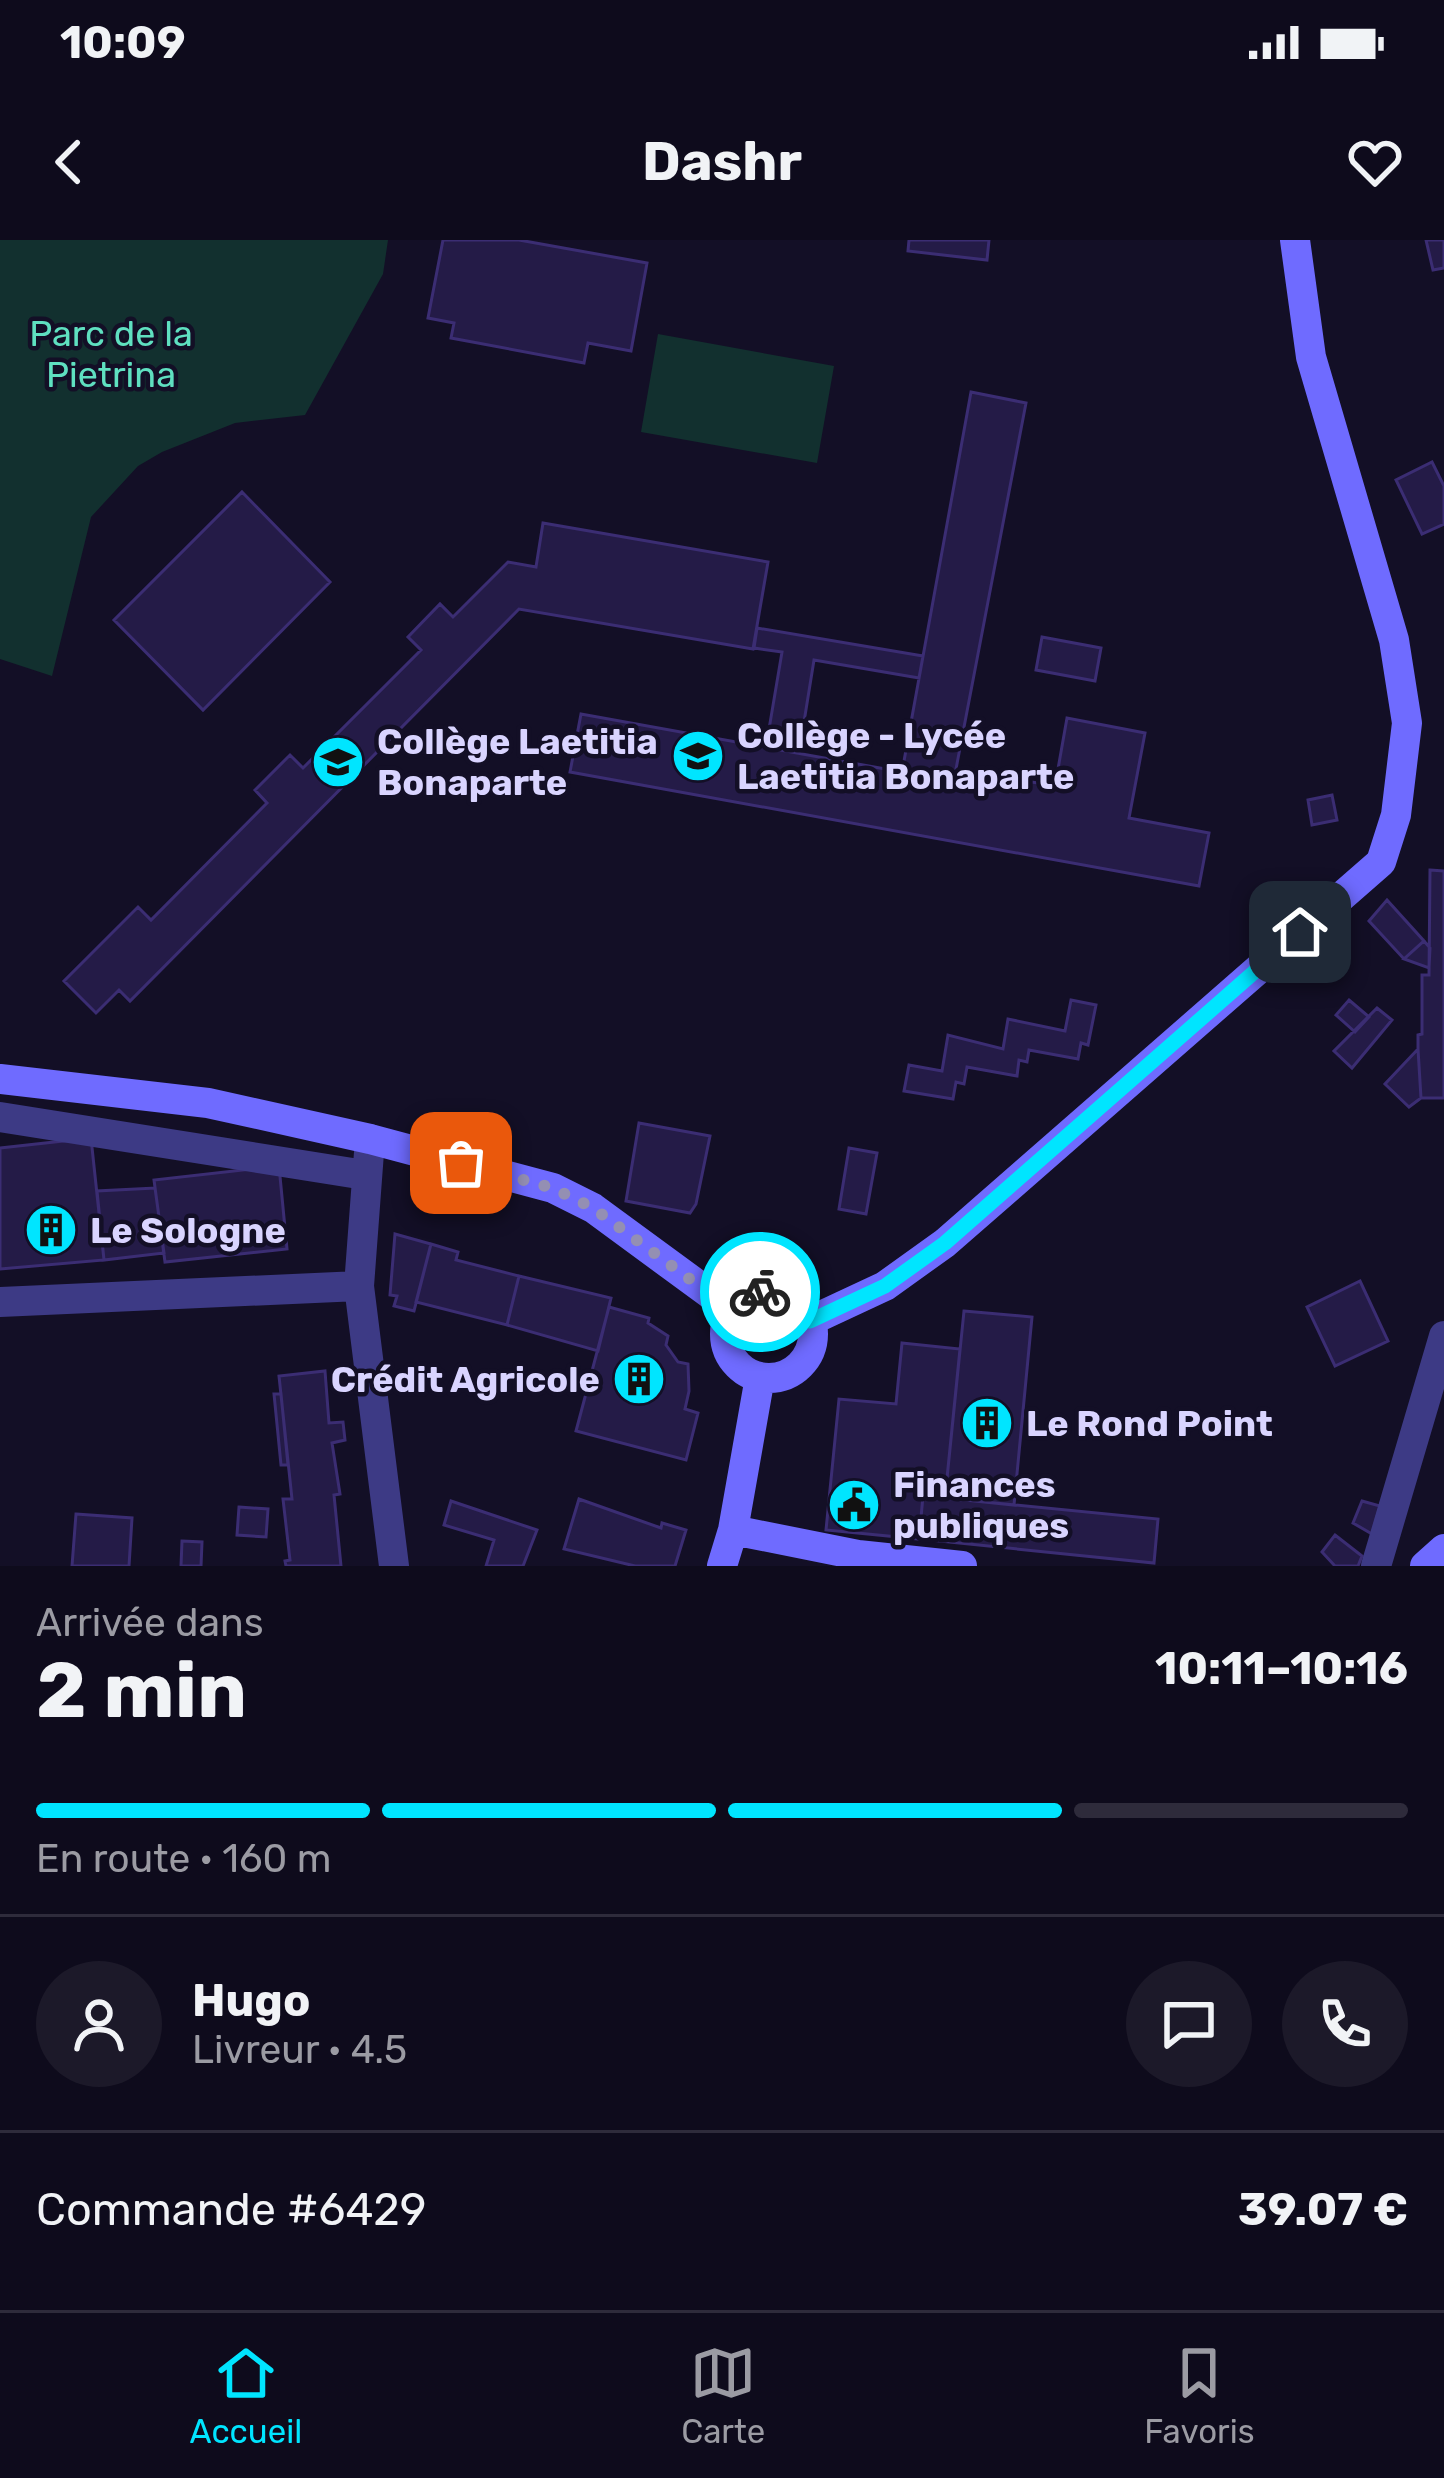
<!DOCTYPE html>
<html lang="fr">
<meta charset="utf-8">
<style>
body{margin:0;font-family:Rubik,sans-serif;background:#1c1929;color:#f1f3f6;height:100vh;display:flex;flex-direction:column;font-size:45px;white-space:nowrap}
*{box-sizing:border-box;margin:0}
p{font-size:39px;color:#9b9ba3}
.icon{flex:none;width:66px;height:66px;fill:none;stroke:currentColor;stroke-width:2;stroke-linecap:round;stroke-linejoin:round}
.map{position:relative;height:1326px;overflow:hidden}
.panel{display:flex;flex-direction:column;background:#0e0b1c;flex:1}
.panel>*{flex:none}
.pin{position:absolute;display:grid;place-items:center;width:102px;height:102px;color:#fff;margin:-51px;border-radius:24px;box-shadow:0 6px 18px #0006}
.courier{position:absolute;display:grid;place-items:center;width:120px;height:120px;margin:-60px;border:9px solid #00e5ff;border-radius:50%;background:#fff;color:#222;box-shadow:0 3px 15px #0007}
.summary em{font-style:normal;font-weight:700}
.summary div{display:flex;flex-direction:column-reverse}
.summary{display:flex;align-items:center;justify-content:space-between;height:204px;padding:0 36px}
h1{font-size:78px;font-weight:700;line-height:90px}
.bar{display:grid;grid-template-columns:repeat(4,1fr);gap:18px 12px;align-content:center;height:144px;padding:0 36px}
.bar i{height:15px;border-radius:9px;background:#2e2b3b}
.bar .active{background:#00e5ff}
.bar p{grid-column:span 4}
.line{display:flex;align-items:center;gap:30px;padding:0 36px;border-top:3px solid #2e2b3b}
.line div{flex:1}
.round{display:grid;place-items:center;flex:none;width:126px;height:126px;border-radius:63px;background:#1c1929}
.status{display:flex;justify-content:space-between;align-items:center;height:84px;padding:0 60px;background:#0e0b1c;direction:ltr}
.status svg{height:33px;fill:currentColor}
header{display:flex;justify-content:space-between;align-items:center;height:156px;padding:0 36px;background:#0e0b1c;font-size:54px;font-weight:700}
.menu{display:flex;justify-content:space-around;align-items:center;height:168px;border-top:3px solid #2e2b3b;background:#0e0b1c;font-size:33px;color:#9b9ba3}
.menu a{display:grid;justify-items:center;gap:6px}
.menu .active{color:#00e5ff}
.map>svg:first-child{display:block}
.green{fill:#12302f}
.building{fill:#241b47;stroke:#3b2d73;stroke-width:3}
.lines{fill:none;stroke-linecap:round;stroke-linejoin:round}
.street{stroke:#3d3a85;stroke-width:30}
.secondary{stroke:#6f6bff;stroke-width:30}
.done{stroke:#948fb3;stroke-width:12;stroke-dasharray:0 21.6}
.route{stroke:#00e5ff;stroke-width:15}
.labels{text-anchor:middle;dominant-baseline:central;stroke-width:9;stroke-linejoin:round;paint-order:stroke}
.park-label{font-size:36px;fill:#5fe0c0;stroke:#130f26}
.poi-label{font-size:36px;font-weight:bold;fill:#d9d4ff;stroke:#130f26;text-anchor:start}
</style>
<div class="status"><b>10:09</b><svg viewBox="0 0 49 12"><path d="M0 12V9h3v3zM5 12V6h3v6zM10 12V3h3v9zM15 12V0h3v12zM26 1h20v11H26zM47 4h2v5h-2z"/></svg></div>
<header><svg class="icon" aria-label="back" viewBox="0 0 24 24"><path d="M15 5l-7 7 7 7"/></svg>Dashr<svg class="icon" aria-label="heart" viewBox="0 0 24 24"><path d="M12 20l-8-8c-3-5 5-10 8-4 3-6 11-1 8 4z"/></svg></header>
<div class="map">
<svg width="1444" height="1326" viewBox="0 0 1444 1326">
<rect width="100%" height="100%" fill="#130f26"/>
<path class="green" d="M0 0H388L383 34 305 175 235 183 162 212 138 226 91 277 52 436 0 419Z
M658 94 834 126 817 223 641 192Z"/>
<path class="building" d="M443 0H519L647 23 631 111 588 103 584 123 451 98 454 83 428 78Z
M909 0H989L987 20 908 11Z
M1426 0H1444V28L1433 30Z
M971 152 1026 163 956 529 1055 546 1067 478 1145 493 1129 578 1209 593 1199 646 570 532 581 474 902 532Z
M1432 222 1444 246V284L1422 294 1396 240Z
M242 252 330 342 203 470 114 380Z
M543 283 768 322 753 409 519 369 130 761 119 750 96 773 64 741 138 667 151 680 267 563 255 550 290 515 303 528 421 410 408 397 440 364 453 377 508 322 536 327Z
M757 388 923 416 919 438 814 420 799 513 766 507 782 412 754 408Z
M1042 397 1101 408 1095 441 1036 430Z
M1332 555 1337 580 1312 585 1308 560Z
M1430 630 1444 631V858H1421L1418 809V795L1422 794V735H1429Z
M1387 660 1424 701 1404 719 1369 681Z
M1424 701 1430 708 1429 728 1404 719Z
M1071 760 1096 765 1088 805 1081 803 1078 819 1029 810 1027 822 1019 820 1017 836 967 827 964 844 956 842 953 859 904 851 909 825 942 831 948 795 1003 809 1008 779 1065 791Z
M1349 760 1369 777 1355 792 1336 775Z
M1377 768 1392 780 1352 828 1334 811Z
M1418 809 1421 858 1409 867 1385 844Z
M639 883 710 896 696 964 690 973 626 961Z
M91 898 104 1020 0 1029V908Z
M849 908 877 913 866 974 839 969Z
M279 926 287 1009 165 1022 154 940Z
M155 948 164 1013 104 1020 97 951Z
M395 994 431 1004 414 1071 394 1066 397 1056 390 1055Z
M431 1004 458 1012 456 1020 519 1036 507 1085 416 1062Z
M519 1036 611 1058 598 1111 507 1085Z
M1360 1041 1388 1101 1335 1126 1307 1067Z
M609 1067 649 1078 648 1083 668 1096 666 1105 678 1122 688 1124 689 1151 685 1169 698 1173 686 1220 576 1191Z
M964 1071 1032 1077 1014 1265 945 1258Z
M902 1103 960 1109 945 1258 923 1256 919 1299 826 1290 839 1159 896 1164Z
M325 1131 329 1183 343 1182 345 1200 332 1203 340 1254 334 1255 341 1326H286L285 1321 290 1320 283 1259H292L279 1136Z
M274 1154H281L288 1225H281Z
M923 1256 1158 1279 1154 1323 919 1299Z
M579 1259 661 1288 662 1283 686 1290 675 1326H635L564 1309Z
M451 1261 537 1290 523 1326H486L494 1300 444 1285Z
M1362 1261 1380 1266 1372 1294 1353 1283Z
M239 1267 268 1269 266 1297 237 1295Z
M76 1274 132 1278 129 1326H72Z
M1335 1295 1362 1316 1358 1326H1335L1322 1312Z
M182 1301 202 1302 201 1326H181Z"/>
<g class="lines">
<path class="street" d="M0 877 365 935
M370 899 359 1046 394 1326
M0 1062 359 1046
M1376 1326 1444 1096"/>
<path class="secondary" d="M0 839 208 863 370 899 553 948 593 968 732 1070
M725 1094a44 44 0 1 1 88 0a44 44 0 1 1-88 0Z
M810 1081 885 1046 945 1003 1381 622 1396 575 1407 483 1394 400 1311 117 1295 0
M733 1290 858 1315 962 1326
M722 1326 733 1290 760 1137
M1425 1326 1444 1309"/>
</g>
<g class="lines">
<path class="done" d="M461 923 553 948 593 968 732 1070 742 1060 760 1052"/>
<path class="route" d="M760 1052C785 1048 800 1059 810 1081L885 1046 945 1003 1300 692"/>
</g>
<defs>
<g id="school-disc" transform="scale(2.7)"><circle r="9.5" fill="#00e5ff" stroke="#130f26"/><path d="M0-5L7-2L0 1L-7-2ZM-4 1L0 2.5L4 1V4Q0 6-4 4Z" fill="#111"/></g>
<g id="building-disc" transform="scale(2.7)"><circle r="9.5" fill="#00e5ff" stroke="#130f26"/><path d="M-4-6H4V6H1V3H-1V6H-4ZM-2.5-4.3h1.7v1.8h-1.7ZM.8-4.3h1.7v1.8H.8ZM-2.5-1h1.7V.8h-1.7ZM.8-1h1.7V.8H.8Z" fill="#111"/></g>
<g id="civic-disc" transform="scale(2.7)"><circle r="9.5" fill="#00e5ff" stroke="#130f26"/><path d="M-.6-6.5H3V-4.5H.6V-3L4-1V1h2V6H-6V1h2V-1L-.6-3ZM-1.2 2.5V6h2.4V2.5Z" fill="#111"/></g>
</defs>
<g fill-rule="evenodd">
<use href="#school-disc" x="698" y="516"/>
<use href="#school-disc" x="338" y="522"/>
<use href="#building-disc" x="51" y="990"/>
<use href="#building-disc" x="639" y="1139"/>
<use href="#building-disc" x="987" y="1183"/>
<use href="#civic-disc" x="854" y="1265"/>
</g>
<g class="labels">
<g class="park-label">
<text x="111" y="93">Parc de la<tspan x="111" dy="41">Pietrina</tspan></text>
</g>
<g class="poi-label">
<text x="737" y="495">Collège - Lycée<tspan x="737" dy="41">Laetitia Bonaparte</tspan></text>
<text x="377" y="501">Collège Laetitia<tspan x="377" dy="41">Bonaparte</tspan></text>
<text x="90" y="990">Le Sologne</text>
<text x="600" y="1139" text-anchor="end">Crédit Agricole</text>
<text x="1026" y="1183">Le Rond Point</text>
<text x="893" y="1244">Finances<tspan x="893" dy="41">publiques</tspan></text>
</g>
</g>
</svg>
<div class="pin" style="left:461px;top:923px;background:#ea580c"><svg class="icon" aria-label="bag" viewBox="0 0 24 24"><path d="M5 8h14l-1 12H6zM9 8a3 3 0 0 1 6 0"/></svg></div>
<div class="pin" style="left:1300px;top:692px;background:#1f2937"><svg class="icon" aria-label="home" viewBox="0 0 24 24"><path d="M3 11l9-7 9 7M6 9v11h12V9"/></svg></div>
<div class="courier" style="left:760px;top:1052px"><svg class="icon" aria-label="bike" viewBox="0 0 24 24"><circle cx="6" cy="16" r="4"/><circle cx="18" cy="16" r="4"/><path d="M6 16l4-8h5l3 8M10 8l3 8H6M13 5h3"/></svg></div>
</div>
<section class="panel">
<div class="summary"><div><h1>2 min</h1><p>Arrivée dans</p></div><em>10:11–10:16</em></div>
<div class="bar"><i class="active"></i><i class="active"></i><i class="active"></i><i></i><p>En route · 160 m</p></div>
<div class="line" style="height:216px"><a class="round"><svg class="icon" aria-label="person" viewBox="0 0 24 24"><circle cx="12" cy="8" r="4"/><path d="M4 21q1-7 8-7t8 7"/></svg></a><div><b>Hugo</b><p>Livreur · 4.5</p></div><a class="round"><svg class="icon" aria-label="chat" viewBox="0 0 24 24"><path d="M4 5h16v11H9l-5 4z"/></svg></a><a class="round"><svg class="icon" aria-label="phone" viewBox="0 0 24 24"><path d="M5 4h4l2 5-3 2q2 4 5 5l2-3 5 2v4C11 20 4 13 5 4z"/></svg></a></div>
<div class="line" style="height:156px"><div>Commande #6429</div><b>39.07 €</b></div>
</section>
<nav class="menu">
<a class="active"><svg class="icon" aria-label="home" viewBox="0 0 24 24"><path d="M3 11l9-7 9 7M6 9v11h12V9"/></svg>Accueil</a>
<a><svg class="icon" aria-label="map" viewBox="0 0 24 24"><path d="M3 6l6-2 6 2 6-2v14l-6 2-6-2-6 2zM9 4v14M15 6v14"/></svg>Carte</a>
<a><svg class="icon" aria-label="saved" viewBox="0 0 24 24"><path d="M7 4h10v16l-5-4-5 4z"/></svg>Favoris</a>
</nav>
